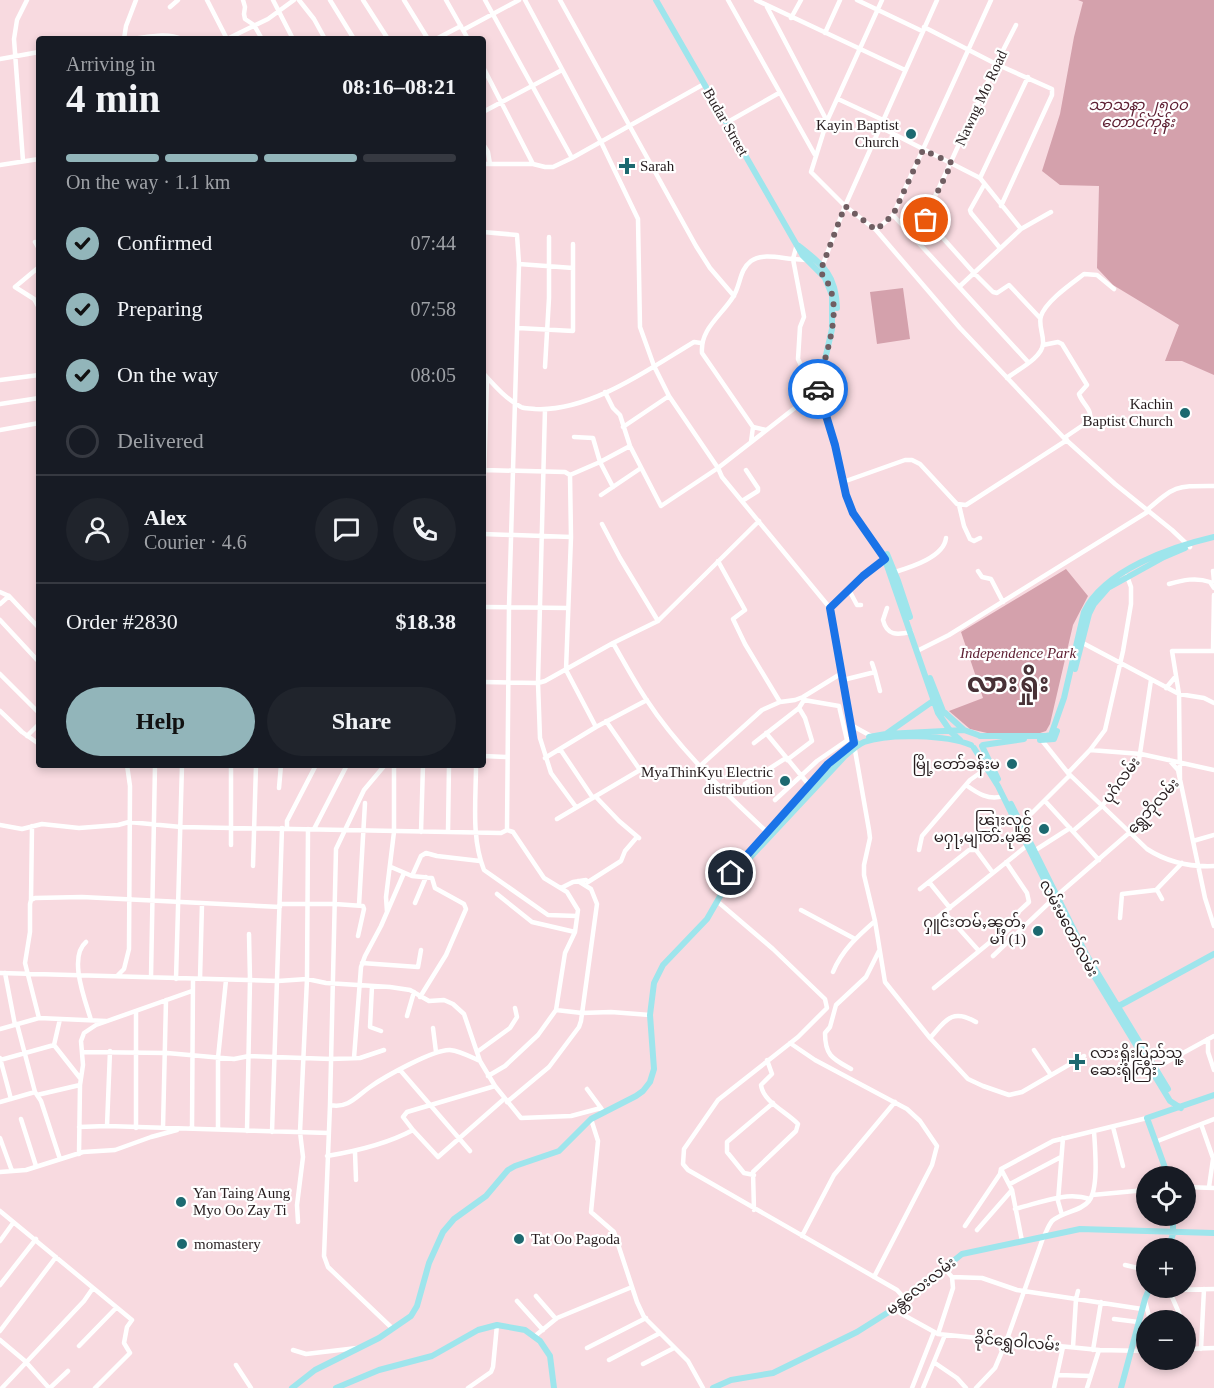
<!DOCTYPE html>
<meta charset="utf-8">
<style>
body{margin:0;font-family:"Times New Roman","Noto Sans Myanmar",serif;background:#20242c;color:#f1f3f6;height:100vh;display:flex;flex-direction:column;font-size:22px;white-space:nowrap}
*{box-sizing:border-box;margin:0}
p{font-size:20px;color:#9ea1a6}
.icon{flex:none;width:33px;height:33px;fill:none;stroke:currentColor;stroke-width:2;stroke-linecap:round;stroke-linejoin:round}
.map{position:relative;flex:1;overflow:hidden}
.side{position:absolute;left:36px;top:36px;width:450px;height:732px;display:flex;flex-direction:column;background:#171b24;border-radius:6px;box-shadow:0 3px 9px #0003}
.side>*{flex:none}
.fabs{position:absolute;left:1136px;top:1166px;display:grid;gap:12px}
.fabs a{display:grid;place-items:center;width:60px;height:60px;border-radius:50%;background:#171b24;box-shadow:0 3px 9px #0003;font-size:30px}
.pin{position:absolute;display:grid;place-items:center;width:51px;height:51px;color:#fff;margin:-26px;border:3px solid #fff;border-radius:50%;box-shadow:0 2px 6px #0007}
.courier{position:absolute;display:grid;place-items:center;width:60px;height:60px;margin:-30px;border:4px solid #1a73e8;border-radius:50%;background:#fff;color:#222;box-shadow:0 2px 8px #0007}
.summary em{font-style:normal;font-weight:800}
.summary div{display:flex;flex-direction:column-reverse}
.summary{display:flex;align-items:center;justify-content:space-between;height:102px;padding:0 30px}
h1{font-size:39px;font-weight:800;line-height:45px}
.bar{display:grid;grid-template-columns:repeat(4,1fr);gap:9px 6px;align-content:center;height:72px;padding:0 30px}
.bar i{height:8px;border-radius:4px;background:#363941}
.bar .selected{background:#92b5ba}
.bar p{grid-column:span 4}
.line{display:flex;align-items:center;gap:15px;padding:0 30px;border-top:2px solid #363941}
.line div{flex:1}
.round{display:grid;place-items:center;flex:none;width:63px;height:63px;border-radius:32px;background:#20242c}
ol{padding:0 30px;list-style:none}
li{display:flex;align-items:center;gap:18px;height:66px}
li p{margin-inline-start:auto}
li .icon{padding:6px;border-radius:50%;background:#92b5ba;color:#111;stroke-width:4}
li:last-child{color:#9ea1a6}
li i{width:33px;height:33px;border:3px solid #363941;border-radius:50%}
.button{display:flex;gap:12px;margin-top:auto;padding:12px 30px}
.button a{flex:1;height:69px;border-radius:36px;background:#92b5ba;color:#111;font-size:24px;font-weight:800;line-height:69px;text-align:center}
.button a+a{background:#20242c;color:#f1f3f6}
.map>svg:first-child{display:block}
.green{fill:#d4a1ac}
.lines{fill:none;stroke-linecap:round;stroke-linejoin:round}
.minor{stroke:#fff;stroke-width:4.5}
.major{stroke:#9ee5ec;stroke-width:6}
.done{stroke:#705e62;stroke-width:6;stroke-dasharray:0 10.8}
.route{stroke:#1a73e8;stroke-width:8}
.poi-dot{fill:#1d6970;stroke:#fff;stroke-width:2}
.labels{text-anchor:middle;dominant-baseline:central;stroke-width:4.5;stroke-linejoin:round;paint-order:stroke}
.street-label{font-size:15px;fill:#261c1e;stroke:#fff}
.park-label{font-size:15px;font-style:italic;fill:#5f2134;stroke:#fff}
.poi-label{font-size:15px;fill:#261c1e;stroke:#fff;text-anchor:end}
.town-label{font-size:27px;font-weight:bold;fill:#483136;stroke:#fff}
</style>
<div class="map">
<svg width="1214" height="1388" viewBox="0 0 1214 1388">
<rect width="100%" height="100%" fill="#f8dae0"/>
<path class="green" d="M1078 0H1214V375L1182 361H1165L1179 325 1113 285 1097 268 1099 186 1060 185 1042 171 1060 114 1074 37 1083 2Z
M903 288 910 339 877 344 870 292Z
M1066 569 1088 596 1073 625 1050 724 1046 731 1040 733H987L970 729 949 711 983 698 961 632Z"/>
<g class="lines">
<path class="minor" d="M207 0 227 39
M243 0 245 7 244 14 245 19 254 25 262 39
M273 0 293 39
M299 0 314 19 325 39
M330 0 354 39
M363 0 388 39
M404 0 428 39
M446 0 468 39
M485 0 572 158
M525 0 601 142 638 219 640 327 654 366 669 396 718 468 661 506 630 446 620 415 613 408 605 392
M560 0 696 246 710 268 734 296
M728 0 815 155
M756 0 905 70
M857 0 922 31
M882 0 827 121 811 172 845 206 876 230 960 328 1064 438 1115 484 1172 530 1190 547
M991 0 893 215 1028 362
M170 7 178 0
M767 7 827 121
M791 18 801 0
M1016 25 996 64 925 218 974 273 993 292 997 293 1009 285 1040 318
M924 27 996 64 1052 89V95L1001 206
M463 30 519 0
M825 33 840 0
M124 39 126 26 136 0
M132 39C148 37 167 32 182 39
M227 39 268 19 294 0
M436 39 461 26
M0 59 39 52
M483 67 533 164
M838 99 883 120
M483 112 562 70
M726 123 779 93
M880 127 980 178 1021 229
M483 144 488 152 490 164
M23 161 14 39 17 20 27 0
M483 164H533L545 167H553L572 158 704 84
M0 165 39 159
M980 178 1028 77
M984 185 970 210 971 213 1000 248
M876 230 893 215
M35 242 39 249
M797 244 793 259 806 260
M519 264 573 268
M39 267 15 287 34 299 39 308
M822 267 845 206 937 0
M959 287 1021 229 1051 212
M518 328 573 331V244
M1043 345 1058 342 1062 344 1087 385 1079 394C1082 404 1094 410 1089 421L1064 438
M545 367 549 298V237
M483 373C494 385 506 399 521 407 525 409 530 408 535 409 590 412 649 369 694 342L701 343
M1007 378C1017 370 1042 358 1043 344 1044 335 1038 325 1041 316 1046 301 1071 284 1084 274L1097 275 1114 289
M0 380 39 375
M821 390 814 393 718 468 722 477 830 608
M0 404 39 398
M545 409 538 683 540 738 551 773 576 807
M623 427 669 396
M753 427 702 353C700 329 721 316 733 297 741 285 739 270 751 261 762 253 780 258 793 259L804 317 800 327 798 359 809 382 816 392
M0 430 39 423
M574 437 593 438 600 462 613 487
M751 442 753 427 766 430
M483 470 565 472 570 475 571 537 566 670 596 727
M570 475 600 462 630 446
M843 482 905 460H912L920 464 957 504 966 505 1067 440
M601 495 641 468
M742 501 758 491V488L746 470
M959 505 964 526 970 539 974 541 980 538
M1147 510C1176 485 1176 486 1214 486
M483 513 487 378
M602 524 620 558 658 621
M483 534 571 537
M887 558 863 576 830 608 869 830 870 838 864 865V875L875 921 885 982 930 1038 968 1079 983 1086 1009 1095 1022 1092 1084 1056
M718 561 745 610 733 619 745 644 780 702
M978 571 982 577 991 579 1003 602
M1213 571 1214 581
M895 572C911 567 944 557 946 538
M1169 584C1183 580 1196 577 1210 582L1214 588
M849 590 857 605H861
M0 592 9 596 39 628
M0 604 9 596
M483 607 567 608
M887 608 883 620C887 636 897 635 911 632
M0 620 39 662
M1079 641 1179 694 1204 698 1214 703
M613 643C624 662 634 681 646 699 678 748 724 792 767 832
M1213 650 1214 595
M917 651 949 635 1149 511
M872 663 875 672
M0 674 39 713
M843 680 875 672 880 691
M483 682 538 683 545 681 613 643 658 621 759 521
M1166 688 1176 676
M0 711 22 732 39 744
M851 725 871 736
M766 733 809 785
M27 736 39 724
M1040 738 1068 773 1147 849C1167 862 1191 867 1214 866
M754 743 799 708
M560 749 593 798
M1090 750 1105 730 1123 651 1131 604V587L1127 576
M483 756 506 757
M545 758 596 727 647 700
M787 760 812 741 805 718 799 708 804 700 839 706 847 740
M1169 760 1178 770 1205 898 1214 926
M231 765V845
M385 765 364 790 336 849 330 1105 324 1256 328 1267 393 1329
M476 765C476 799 471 838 484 870L548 915 577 916
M700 766 762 710 780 702 795 700 803 697 842 673
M1068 773 1090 750 1141 754 1214 770
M745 784 786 758
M966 785C977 793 989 801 1003 796
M279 788 281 765
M596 797 619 821 639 838
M775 800 817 761 849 739
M1045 801 1099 860
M557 819 640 770 606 721
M0 825 22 829 42 824 79 828 118 825 129 822 181 827 501 833 507 830 509 607 519 264 517 235 483 232
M1020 825 1070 775
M287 829V821L316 765
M314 829 347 765
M1073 831 1101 807 1139 760 1151 680
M421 832 423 765
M448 832 449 765
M1193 841 1214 835
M919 850 922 836 970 780 987 768
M1034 851 1070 828
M253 866 256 765
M391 867 412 876 421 856 426 853 437 856 480 861
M412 876 432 878 435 888 464 904 466 909 446 955 420 997
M929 882 950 908
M561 888 573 882 586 880 588 882 621 861 625 851 637 837
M920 889 969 850H976L993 873
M1157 890 1162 899
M497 894 532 922 575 932
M31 900 32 826
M717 901 773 949 825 999 827 1008 798 1037 718 1100 684 1149 683 1164 688 1170 897 1290 906 1300
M415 903 426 877
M280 904H335L363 906 364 909 358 936
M359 905 365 803
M801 910 855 939
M387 912 386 897 394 832V765
M944 912 979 951
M1120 918 1122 894 1156 890 1182 863
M933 921 1029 844
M86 942C68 957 85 1000 91 1020
M993 956 1053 899 1129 833 1180 780 1179 694 1172 651H1214
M362 963 418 967 421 950
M833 972C842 950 858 936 875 921
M0 973 278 981 307 979 326 983 390 987 410 990 429 1001 444 1000 453 1004 464 1014 480 1061
M5 973 15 1025
M118 975 124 969 129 949 130 786 127 765
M151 977 155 765
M176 979 182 765
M200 979 202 904
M372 986 370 1027 381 1031
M934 988 989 943 1004 934 1012 926 1016 914 1029 902 1027 893 1006 862
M556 1010 582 1013 611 1012 650 1015
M407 1016 414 992
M39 1018 25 963 30 932V904L31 900 35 898 82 897 280 907
M17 1024 35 1092 41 1101 60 1159
M433 1028 436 1052
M0 1029 39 1018 106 1021
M930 1038C946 1020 952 1008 976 1022
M1208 1039V1052L1214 1070
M790 1043 815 1060 907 1109 920 1121 937 1146 932 1165 874 1277
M54 1045 60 1019
M1034 1050 1051 1075
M110 1051 107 1126 329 1133
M82 1052 167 1053 234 1059 249 1056 331 1059 360 1058 384 1050
M477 1052 510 1028 517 1017 515 1008
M0 1058 11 1099
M354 1058 361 967 365 956 381 926 404 873
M0 1060 54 1045 80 1078
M851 1069C833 1059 825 1056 825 1033L830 1027 836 1005 866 977 879 951
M1154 1069 1214 1036
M400 1070 470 1151
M488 1076 505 1066 538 1035 556 1010 565 953 575 932 578 910 567 892 544 878 513 832 507 830
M587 1089 601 1108
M37 1095 80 1085
M0 1102 35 1092
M507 1102 549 1067 579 1027 581 1021 597 904 591 889 578 881
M330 1105C348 1109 357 1096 370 1087 384 1077 434 1049 450 1050 460 1051 471 1057 480 1061L495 1086 521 1118 571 1116 601 1108 603 1112
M21 1119 36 1166
M591 1119 598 1141 591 1212 614 1232 637 1302 644 1317 688 1361 703 1388
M1201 1124 1214 1161
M79 1127 107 1126
M1113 1127 1123 1166
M136 1128V1011
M163 1128 166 1000
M192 1128 193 979
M218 1129V1058L226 980
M413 1130 403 1117 407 1112 495 1086
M247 1131 250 980 249 934
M272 1132 282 828
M0 1138 12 1171
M1155 1142 1214 1119
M355 1152 356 1180
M79 1154 80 1085 83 1065 81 1041 84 1033 96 1025 192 991
M327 1156C357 1151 387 1144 413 1130L438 1157 504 1099
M1001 1169 1012 1190 1022 1241
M0 1172 26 1170 83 1152 115 1150 151 1137 177 1130
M754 1175 744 1173 727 1152V1142L773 1103
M1010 1184 1061 1157
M1185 1187 1214 1188
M1209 1187 1213 1159
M1092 1195 1146 1190
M1015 1209C1040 1203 1065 1191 1090 1199
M754 1210 753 1172 796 1131 798 1124C787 1112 763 1102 761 1085L772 1074 767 1060
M0 1211 132 1320 127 1327 124 1343 130 1353 95 1388
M1062 1215 1058 1201 1063 1138
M298 1222 297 1205 303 1157 300 1132 307 979 308 829
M965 1226 1000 1174 1001 1169 1053 1141 1147 1118
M977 1230 1012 1190
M802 1236 834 1175 895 1102
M0 1241 13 1223
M1125 1265 1146 1270
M944 1268 952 1277 982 1278 1017 1290 1142 1309
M0 1285 36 1239
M1150 1288 1169 1290 1214 1289
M1169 1290 1182 1320
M536 1296 556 1319
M517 1301 543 1330
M1145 1301 1150 1320
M895 1308 900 1313 938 1334 1099 1350 1146 1351
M1114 1319 1138 1322
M0 1331 56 1257
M938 1334 953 1288 952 1277
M535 1336 557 1318 632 1287
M0 1340 25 1361 49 1388
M79 1346 116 1308
M1073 1347 1076 1299 1078 1291
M587 1348 646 1318
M1185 1349 1214 1348
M1201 1349 1204 1289
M293 1350 306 1354 357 1348
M1093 1350 1101 1302
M609 1360 660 1333
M935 1363 957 1378 966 1388
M643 1364 674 1348
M236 1365 251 1388
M1058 1375 1090 1376
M2 1388 84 1301 93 1288
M50 1388 68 1371
M468 1388 491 1372 493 1367 497 1325
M912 1388 934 1332
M923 1388 945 1335
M976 1388 995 1368 1006 1342 1043 1238C1046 1233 1048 1226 1052 1221 1063 1211 1080 1212 1089 1201 1099 1188 1095 1148 1094 1131
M1054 1388 1063 1347
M1087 1388 1099 1350"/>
<path class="major" d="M656 0 803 256 825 278 832 295V329L818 390 835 445 846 495 853 513 884 557 938 713 951 732 960 740
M799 246C824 266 836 275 837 308
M887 554 898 581 910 617
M1075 669 1089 614 1094 604 1108 588 1164 557 1185 548
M930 678 943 711 964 730
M886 734 933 701
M980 736H1046L1051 735 1064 698 1084 612C1104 570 1171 547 1214 537
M869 737 886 734 964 730 978 735
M1040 740 1054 739 1057 731
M983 745 1024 739
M982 746 998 779
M974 748 998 786 1082 956 1170 1101 1181 1108
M1011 804 1086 954 1168 1089
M753 848 828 764 856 742
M726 880 742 860
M1117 1007 1214 954
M1168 1176 1147 1118 1214 1095
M1168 1248 1173 1234V1215
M292 1388 315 1370 379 1338 411 1316 417 1306 429 1263 443 1232 454 1219 486 1196 508 1170 515 1166 559 1151 591 1119 636 1096 643 1091 650 1082 654 1069 650 1015 654 983 663 965 707 919 726 886 744 864 845 756C851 751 857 745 864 742 889 733 947 735 971 745
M336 1388 379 1370 432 1356 478 1330 497 1325 525 1330 540 1341 550 1356 554 1388
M713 1388 731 1380 773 1373 857 1332 895 1308 962 1254 1080 1229 1214 1233
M1121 1388 1145 1299 1150 1287"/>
</g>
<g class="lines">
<path class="done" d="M818 389C824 353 849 303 820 272L845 206 876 230 893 215 923 150 952 163 926 215V220"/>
<path class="route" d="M731 873 828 764 854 743 830 608 863 576 885 559 853 513 846 495 835 445 818 389"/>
</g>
<g class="poi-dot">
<circle cx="911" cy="134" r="6"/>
<path d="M624 157h6v6h6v6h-6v6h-6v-6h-6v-6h6z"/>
<circle cx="1185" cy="413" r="6"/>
<circle cx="1012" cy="764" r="6"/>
<circle cx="785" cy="781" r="6"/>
<circle cx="1044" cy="829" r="6"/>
<circle cx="1038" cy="931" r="6"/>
<path d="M1074 1053h6v6h6v6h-6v6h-6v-6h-6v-6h6z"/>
<circle cx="181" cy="1202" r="6"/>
<circle cx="519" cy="1239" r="6"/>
<circle cx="182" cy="1244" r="6"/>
</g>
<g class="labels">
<g class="street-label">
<text transform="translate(981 98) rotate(-65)">Nawng Mo Road</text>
<text transform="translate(726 122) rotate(60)">Budar Street</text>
<text transform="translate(1121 780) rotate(-54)">ပုဂံလမ်း</text>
<text transform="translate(1153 806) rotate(-48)">ရွှေဘိုလမ်း</text>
<text transform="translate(1069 928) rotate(62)">လမ်းမတော်လမ်း</text>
<text transform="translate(921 1286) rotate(-38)">မန္တလေးလမ်း</text>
<text transform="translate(1017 1342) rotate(5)">ခိုင်ရွှေဝါလမ်း</text>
</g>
<g class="park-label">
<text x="1138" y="105">သာသနာ ၂၅၀၀<tspan x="1138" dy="17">တောင်ကုန်း</tspan></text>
<text x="1018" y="653">Independence Park</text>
</g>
<g class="poi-label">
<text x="899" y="125">Kayin Baptist<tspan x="899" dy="17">Church</tspan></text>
<text x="640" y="166" text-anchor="start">Sarah</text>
<text x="1173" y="404">Kachin<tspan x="1173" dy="17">Baptist Church</tspan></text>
<text x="1000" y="764">မြို့တော်ခန်းမ</text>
<text x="773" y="772">MyaThinKyu Electric<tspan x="773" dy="17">distribution</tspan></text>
<text x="1032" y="820">ၽြႃးလူင်<tspan x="1032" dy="17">မႁႃႇမျၢတ်ႉမုၼိ</tspan></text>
<text x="1026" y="922">ႁူင်းတမ်ႇၼူတ်ႇ<tspan x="1026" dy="17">မၢႆ (1)</tspan></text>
<text x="1090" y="1053" text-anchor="start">လားရှိုးပြည်သူ့<tspan x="1090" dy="17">ဆေးရုံကြီး</tspan></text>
<text x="193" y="1193" text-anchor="start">Yan Taing Aung<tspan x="193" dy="17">Myo Oo Zay Ti</tspan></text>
<text x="531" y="1239" text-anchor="start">Tat Oo Pagoda</text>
<text x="194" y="1244" text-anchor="start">momastery</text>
</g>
<g class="town-label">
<text x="1008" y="683">လားရှိုး</text>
</g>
</g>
</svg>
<div class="fabs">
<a><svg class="icon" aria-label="locate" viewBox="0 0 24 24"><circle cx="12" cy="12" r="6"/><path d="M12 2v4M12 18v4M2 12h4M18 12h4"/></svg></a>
<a>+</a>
<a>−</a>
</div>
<div class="pin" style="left:926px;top:220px;background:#ea580c"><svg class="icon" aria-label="bag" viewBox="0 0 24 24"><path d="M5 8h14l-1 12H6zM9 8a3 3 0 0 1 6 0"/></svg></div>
<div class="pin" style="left:731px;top:873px;background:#1f2937"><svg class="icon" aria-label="home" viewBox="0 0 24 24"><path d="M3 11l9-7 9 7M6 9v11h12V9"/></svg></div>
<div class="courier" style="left:818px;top:389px"><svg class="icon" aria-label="car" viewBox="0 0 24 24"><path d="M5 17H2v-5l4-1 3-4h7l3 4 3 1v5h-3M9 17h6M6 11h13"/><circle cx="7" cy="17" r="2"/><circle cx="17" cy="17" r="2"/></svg></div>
<section class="side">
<div class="summary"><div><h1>4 min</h1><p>Arriving in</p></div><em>08:16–08:21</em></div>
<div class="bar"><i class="selected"></i><i class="selected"></i><i class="selected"></i><i></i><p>On the way · 1.1 km</p></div>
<ol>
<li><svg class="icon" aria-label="check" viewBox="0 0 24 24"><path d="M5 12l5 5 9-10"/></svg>Confirmed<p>07:44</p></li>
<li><svg class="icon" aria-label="check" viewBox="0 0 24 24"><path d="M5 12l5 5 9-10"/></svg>Preparing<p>07:58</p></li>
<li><svg class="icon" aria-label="check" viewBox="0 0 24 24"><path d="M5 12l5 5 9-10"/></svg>On the way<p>08:05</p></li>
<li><i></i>Delivered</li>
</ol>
<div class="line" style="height:108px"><a class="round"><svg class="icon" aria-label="person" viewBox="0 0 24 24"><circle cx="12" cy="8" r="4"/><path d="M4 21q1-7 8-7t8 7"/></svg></a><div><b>Alex</b><p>Courier · 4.6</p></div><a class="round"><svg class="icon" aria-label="chat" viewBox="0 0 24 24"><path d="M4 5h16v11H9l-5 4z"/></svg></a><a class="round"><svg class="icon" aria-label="phone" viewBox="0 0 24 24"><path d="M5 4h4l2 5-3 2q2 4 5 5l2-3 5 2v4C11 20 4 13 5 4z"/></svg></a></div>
<div class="line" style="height:78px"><div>Order #2830</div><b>$18.38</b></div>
<div class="button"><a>Help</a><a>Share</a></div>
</section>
</div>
